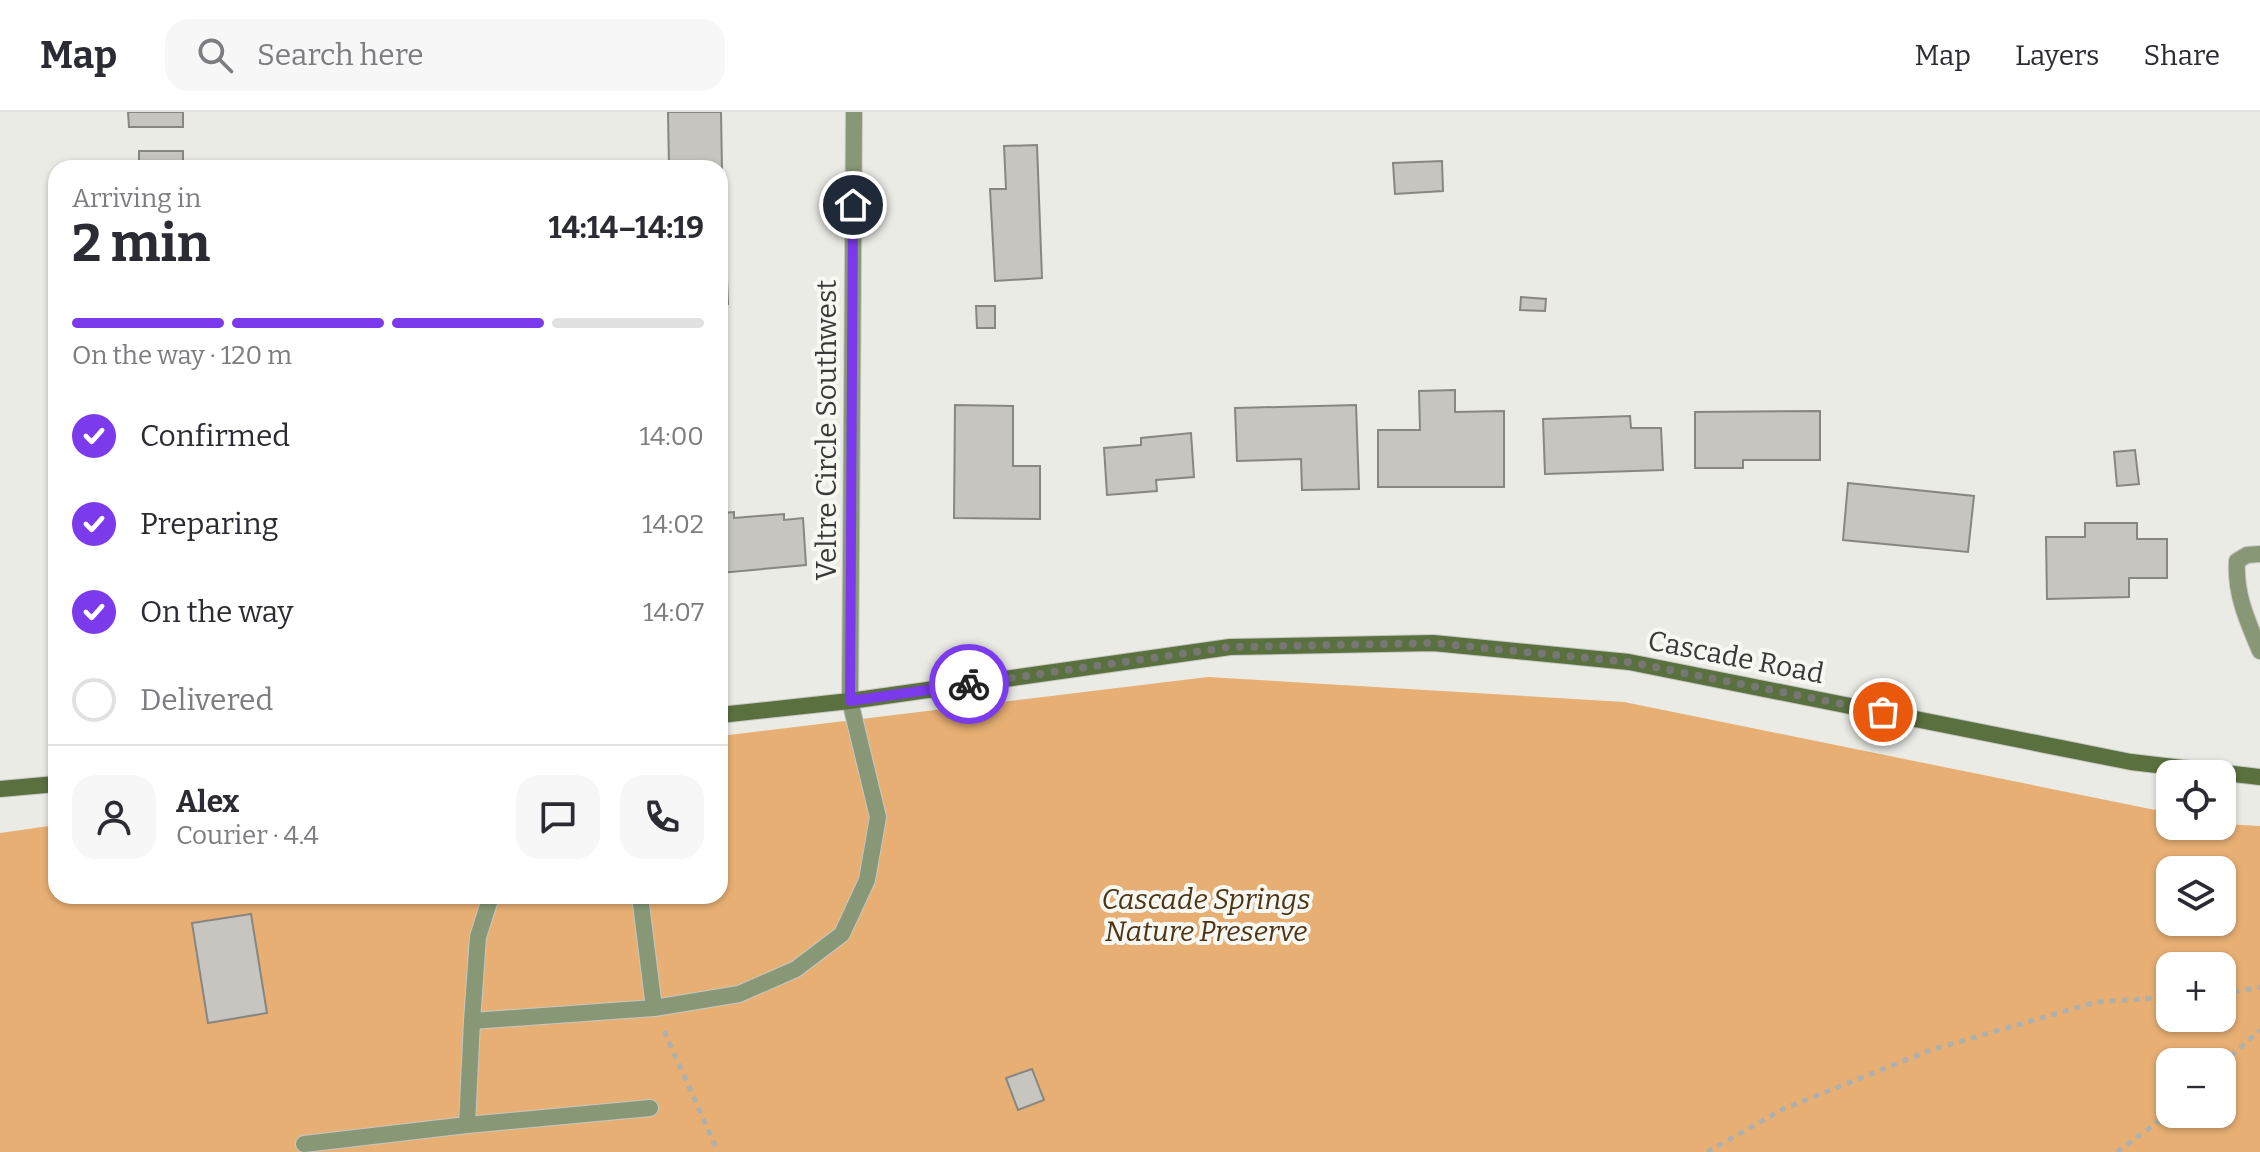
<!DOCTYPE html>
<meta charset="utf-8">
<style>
body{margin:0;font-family:Bitter,serif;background:#f7f7f7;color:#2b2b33;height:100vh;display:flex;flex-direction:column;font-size:30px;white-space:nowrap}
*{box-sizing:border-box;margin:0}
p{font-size:26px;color:#7c7c81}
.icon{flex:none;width:44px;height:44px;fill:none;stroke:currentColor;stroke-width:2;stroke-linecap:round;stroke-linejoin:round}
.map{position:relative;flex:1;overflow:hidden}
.sheet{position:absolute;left:48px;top:48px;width:680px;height:744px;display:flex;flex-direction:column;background:#fff;border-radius:24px;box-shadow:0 2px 6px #0004}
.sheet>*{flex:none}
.tools{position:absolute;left:2156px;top:648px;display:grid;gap:16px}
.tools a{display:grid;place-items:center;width:80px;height:80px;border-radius:16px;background:#fff;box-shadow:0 2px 6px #0004;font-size:40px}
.pin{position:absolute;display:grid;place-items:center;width:68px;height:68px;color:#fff;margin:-34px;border:4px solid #fff;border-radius:50%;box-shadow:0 2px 8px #0007}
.courier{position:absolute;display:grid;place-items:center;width:80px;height:80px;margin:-40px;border:6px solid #7c3aed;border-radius:50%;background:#fff;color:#222;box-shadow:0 2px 10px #0007}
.head em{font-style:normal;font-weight:700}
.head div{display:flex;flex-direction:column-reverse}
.head{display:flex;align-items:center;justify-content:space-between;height:136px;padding:0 24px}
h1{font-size:52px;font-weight:700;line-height:60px}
.bar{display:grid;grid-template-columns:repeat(4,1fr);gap:12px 8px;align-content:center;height:96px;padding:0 24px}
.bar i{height:10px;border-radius:6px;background:#e1e1e2}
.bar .active{background:#7c3aed}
.bar p{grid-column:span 4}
.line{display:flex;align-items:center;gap:20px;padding:0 24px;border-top:2px solid #e1e1e2}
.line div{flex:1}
.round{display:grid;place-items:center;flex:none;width:84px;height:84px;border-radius:24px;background:#f7f7f7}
ol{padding:0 24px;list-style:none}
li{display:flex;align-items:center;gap:24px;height:88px}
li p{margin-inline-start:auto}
li .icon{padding:8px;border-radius:50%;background:#7c3aed;color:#fff;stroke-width:4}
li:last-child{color:#7c7c81}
li i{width:44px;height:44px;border:4px solid #e1e1e2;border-radius:50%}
header{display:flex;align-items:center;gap:48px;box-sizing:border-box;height:112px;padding:0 40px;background:#fff;border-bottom:2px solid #e1e1e2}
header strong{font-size:38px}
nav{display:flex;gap:44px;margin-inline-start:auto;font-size:28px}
.search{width:560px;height:72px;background:#f7f7f7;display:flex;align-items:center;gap:20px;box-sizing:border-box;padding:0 28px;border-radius:24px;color:#7c7c81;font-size:30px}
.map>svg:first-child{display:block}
.green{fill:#e7af73;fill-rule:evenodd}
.building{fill:#c7c5c0;stroke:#888682;stroke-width:2}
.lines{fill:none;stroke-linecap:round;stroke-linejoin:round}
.service-casing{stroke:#c7c7c2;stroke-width:18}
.minor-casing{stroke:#c7c7c2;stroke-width:18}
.tertiary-casing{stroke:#c7c7c2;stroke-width:18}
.secondary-casing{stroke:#c7c7c2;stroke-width:18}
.path{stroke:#afb0ab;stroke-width:5;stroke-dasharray:6 6;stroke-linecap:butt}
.service{stroke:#889877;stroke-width:16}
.minor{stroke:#889877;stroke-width:16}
.tertiary{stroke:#889877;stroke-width:16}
.secondary{stroke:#5a703f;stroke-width:16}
.done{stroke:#777774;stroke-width:8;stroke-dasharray:0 14.4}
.route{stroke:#7c3aed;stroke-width:10}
.labels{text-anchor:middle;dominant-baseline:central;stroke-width:8;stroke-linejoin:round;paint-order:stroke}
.street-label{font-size:28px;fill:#393937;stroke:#f8f8f3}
.park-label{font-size:28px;font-style:italic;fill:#4e3416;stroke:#f8f8f3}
</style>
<header>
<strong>Map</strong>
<div class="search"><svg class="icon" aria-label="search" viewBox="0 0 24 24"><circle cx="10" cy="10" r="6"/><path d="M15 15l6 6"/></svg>Search here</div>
<nav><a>Map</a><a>Layers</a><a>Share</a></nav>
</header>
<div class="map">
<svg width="2260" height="1040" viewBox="0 0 2260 1040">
<rect width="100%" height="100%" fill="#eaebe5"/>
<path class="green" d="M1208 565 1624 590 2170 701V714H2222V712L2260 714V1040H0V721L56 713V784H720V624ZM2170 758H2222V810H2170ZM2170 854H2222V906H2170ZM2170 950H2222V1002H2170Z"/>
<path class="building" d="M128 0H183V15H129Z
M668 0H721L722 58 720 56H669Z
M1037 33 1042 166 995 169 990 77H1006L1004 34Z
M139 39H183V56H139Z
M1442 49 1443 79 1395 82 1393 51Z
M725 114 728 192H720V115Z
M1521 185 1546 187 1545 199 1520 198Z
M976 194H995V216H977Z
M1455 278V300L1504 299V375H1378V318H1420L1419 279Z
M955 293 1013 294V354H1040V407L954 406Z
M1356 293 1359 377 1302 378 1301 347 1237 349 1235 296Z
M1820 299V348H1743V356H1695V300Z
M1630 304 1631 316H1661L1663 358 1545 362 1543 307Z
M1191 321 1194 365 1156 368 1157 379 1107 383 1104 336 1141 333V326Z
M2135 338 2139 372 2117 374 2114 340Z
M1848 371 1974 384 1968 440 1843 428Z
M734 400V406L784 402V408L803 406 806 453 720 461V401Z
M2085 411H2137V427H2167V466H2129V485L2047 487 2046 425H2085Z
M251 802 267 901 208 911 192 811Z
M1032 957 1044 988 1018 998 1006 966Z"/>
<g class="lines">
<g class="service-casing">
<path id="service" d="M2260 442 2247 443 2237 449C2235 482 2247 508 2260 539
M472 909 467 1013 650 996
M304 1032 467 1013"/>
</g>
<g class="minor-casing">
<path id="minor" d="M491 784 478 825 472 909 654 896 640 784
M654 896 739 882 796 857 842 822 867 768 878 705 850 589"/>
</g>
<g class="tertiary-casing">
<path id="tertiary" d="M850 589 854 0"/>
</g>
<g class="secondary-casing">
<path id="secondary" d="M720 603 850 589 1230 535 1433 531 1629 550 2131 650 2260 665
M0 677 56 672"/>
</g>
<path class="path" d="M2222 882 2260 875
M664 919 718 1040
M2222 952 2260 918
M1707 1040 1783 997 1931 938 2096 890 2170 885
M2117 1040 2170 1001"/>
<use href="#service" class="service"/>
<use href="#minor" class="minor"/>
<use href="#tertiary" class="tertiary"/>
<use href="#secondary" class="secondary"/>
</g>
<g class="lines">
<path class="done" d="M969 572 1230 535 1433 531 1629 550 1883 600"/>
<path class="route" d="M853 93 850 589 969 572"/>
</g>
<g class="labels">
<g class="street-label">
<text transform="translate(826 318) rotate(-90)">Veltre Circle Southwest</text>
<text transform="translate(1736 545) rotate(11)">Cascade Road</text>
</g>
<g class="park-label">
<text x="1206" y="787">Cascade Springs<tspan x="1206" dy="32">Nature Preserve</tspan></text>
</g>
</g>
</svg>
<div class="tools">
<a><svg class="icon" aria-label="locate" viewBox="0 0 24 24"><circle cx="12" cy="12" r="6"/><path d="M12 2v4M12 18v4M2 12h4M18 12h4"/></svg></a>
<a><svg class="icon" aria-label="layers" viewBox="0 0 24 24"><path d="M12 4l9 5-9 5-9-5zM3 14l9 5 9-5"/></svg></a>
<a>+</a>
<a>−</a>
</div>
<div class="pin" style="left:1883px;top:600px;background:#ea580c"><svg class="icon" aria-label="bag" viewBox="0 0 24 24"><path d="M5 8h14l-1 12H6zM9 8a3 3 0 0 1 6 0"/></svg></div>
<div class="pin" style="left:853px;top:93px;background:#1f2937"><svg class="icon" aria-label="home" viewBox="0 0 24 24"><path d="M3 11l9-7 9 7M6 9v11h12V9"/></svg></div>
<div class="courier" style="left:969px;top:572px"><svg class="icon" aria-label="bike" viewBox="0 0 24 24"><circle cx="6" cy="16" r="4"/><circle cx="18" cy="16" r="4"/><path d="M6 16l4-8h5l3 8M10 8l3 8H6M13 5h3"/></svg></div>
<section class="sheet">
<div class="head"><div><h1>2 min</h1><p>Arriving in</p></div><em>14:14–14:19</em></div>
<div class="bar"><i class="active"></i><i class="active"></i><i class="active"></i><i></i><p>On the way · 120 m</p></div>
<ol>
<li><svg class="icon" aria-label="check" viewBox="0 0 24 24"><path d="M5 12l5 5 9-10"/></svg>Confirmed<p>14:00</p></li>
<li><svg class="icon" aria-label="check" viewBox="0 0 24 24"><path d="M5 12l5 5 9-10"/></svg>Preparing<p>14:02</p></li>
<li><svg class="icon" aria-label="check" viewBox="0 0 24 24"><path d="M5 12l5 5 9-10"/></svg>On the way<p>14:07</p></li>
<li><i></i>Delivered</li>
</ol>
<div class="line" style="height:144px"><a class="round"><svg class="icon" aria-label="person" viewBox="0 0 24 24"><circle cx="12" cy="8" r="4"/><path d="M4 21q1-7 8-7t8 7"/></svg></a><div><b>Alex</b><p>Courier · 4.4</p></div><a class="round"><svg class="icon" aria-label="chat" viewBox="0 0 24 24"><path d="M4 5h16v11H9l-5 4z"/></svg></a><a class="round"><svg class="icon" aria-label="phone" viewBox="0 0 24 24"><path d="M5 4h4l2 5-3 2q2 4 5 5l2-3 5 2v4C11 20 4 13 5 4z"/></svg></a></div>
</section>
</div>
